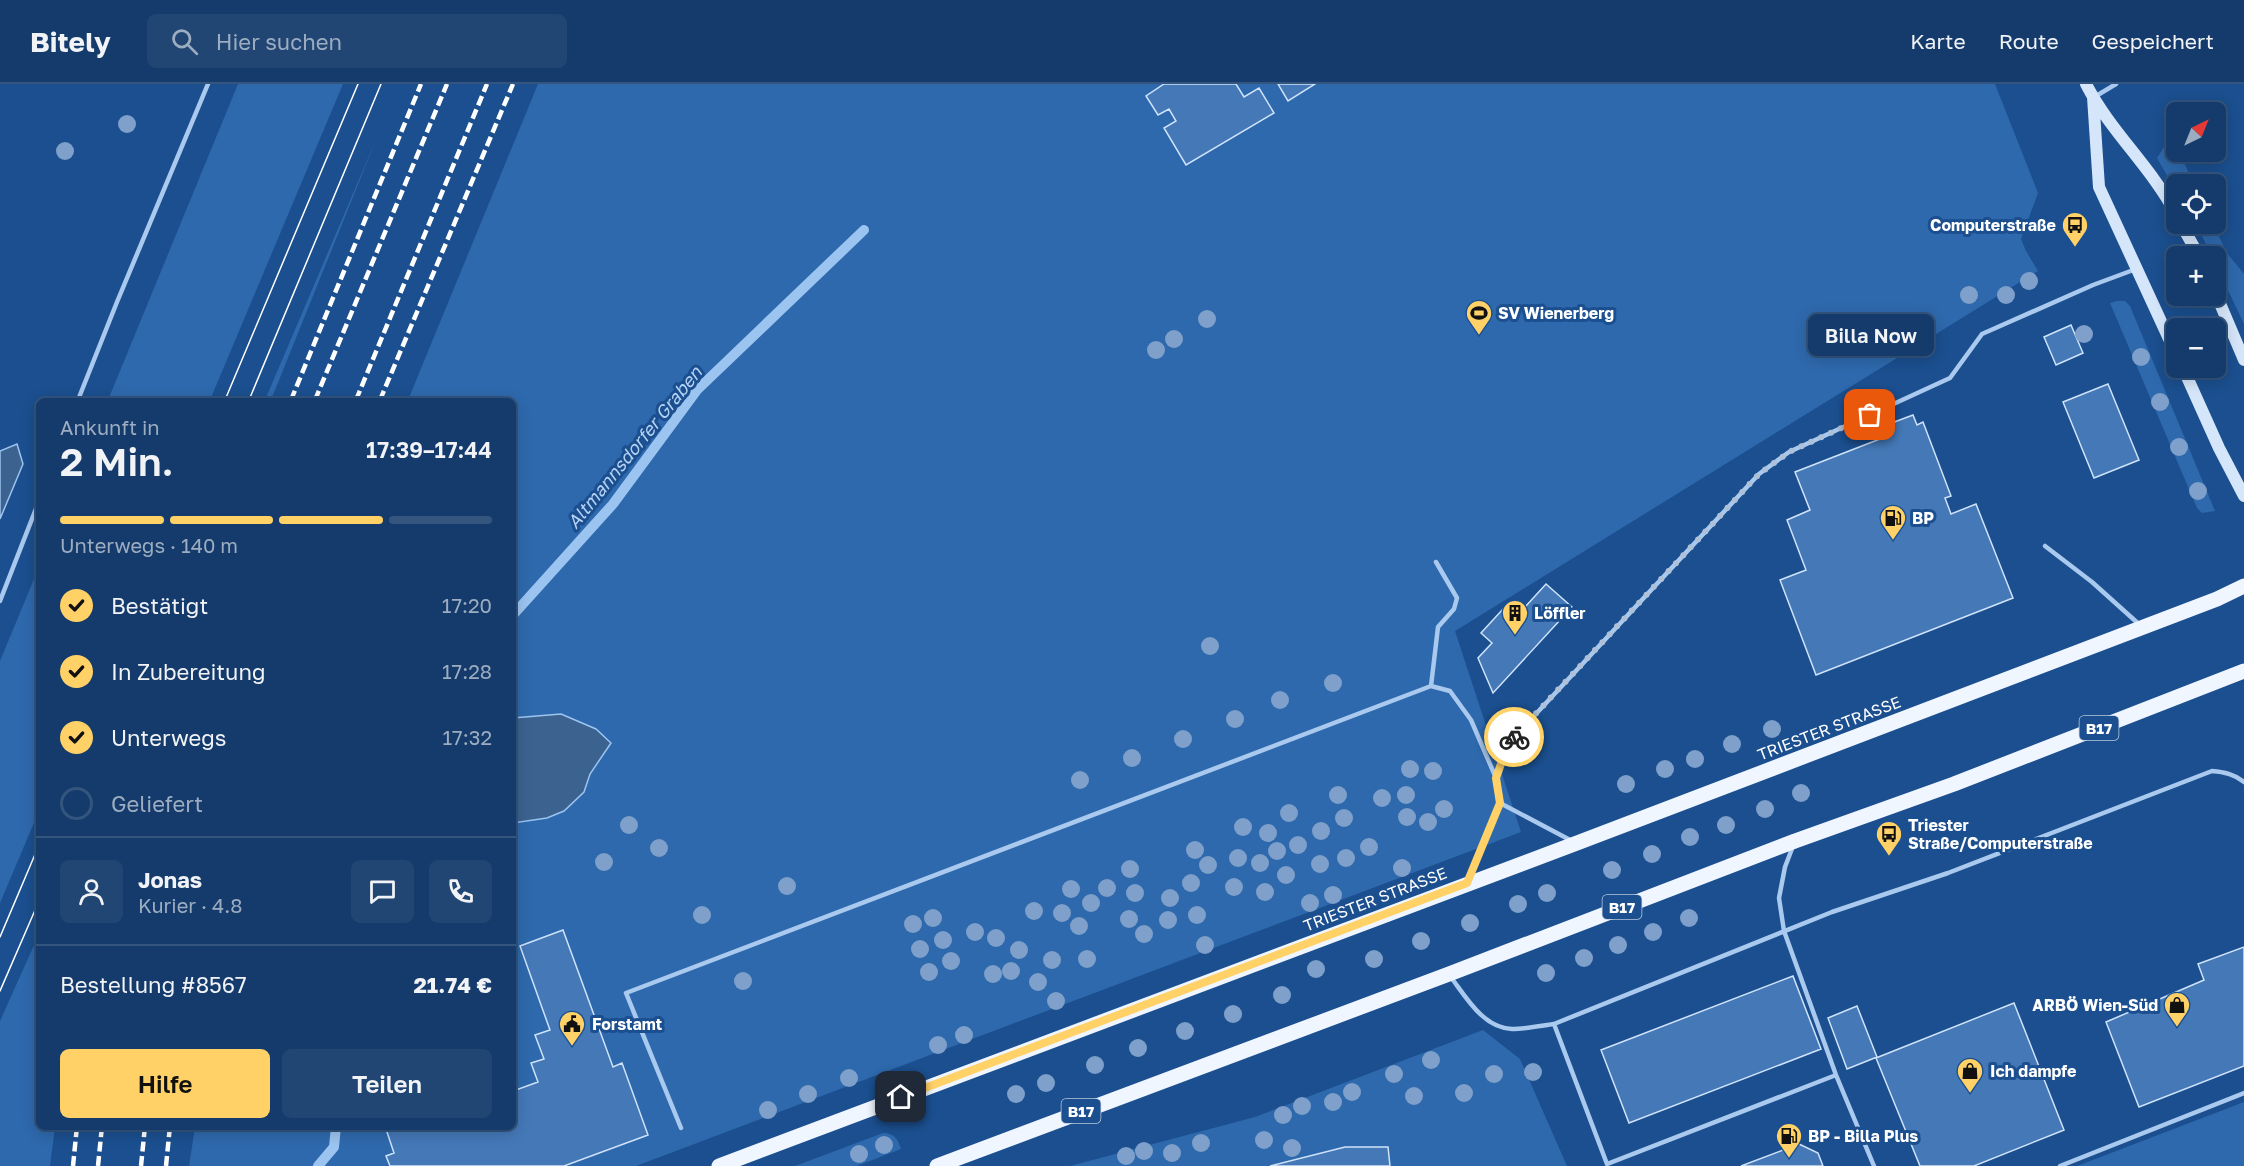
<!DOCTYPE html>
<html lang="de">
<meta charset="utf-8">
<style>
body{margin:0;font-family:"Golos Text",sans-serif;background:#214673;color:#f1f3f6;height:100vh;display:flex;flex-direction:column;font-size:22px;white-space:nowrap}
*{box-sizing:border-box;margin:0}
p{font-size:20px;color:#9dadc1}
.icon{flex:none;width:33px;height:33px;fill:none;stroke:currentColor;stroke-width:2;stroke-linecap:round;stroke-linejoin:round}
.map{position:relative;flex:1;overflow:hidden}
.panel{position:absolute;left:36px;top:314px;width:480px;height:732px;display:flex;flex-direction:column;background:#143b6b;border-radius:9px;box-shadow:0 3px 15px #0003,0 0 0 2px #33557e}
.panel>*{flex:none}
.needle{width:39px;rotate:43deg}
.tools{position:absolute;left:2166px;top:18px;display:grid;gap:12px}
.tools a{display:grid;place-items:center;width:60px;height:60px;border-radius:9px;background:#143b6b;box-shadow:0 3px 15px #0003,0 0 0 2px #33557e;font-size:30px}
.pin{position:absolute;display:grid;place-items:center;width:51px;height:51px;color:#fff;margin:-26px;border-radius:12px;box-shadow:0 3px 9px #0006}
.courier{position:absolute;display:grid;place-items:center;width:60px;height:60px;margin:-30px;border:4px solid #ffd166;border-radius:50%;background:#fff;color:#222;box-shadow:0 2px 8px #0007}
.bubble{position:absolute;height:42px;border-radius:9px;background:#143b6b;box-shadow:0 3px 15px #0003,0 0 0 2px #33557e;font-size:20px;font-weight:600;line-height:42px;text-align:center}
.overview em{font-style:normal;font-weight:600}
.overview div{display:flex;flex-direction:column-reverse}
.overview{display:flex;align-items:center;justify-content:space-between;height:102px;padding:0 24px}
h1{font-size:39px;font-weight:600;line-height:45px}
.bar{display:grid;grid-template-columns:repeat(4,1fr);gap:9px 6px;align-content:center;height:72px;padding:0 24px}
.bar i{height:8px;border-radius:4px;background:#33557e}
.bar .selected{background:#ffd166}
.bar p{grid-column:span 4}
.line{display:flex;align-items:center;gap:15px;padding:0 24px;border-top:2px solid #33557e}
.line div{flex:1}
.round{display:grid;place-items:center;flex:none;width:63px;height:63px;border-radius:9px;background:#214673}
ol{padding:0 24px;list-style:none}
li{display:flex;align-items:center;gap:18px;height:66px}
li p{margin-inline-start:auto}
li .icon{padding:6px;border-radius:50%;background:#ffd166;color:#111;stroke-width:4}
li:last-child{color:#9dadc1}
li i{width:33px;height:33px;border:3px solid #33557e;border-radius:50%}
.primary-button{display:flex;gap:12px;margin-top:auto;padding:12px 24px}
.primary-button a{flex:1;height:69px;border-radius:9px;background:#ffd166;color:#111;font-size:24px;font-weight:600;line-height:69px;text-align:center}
.primary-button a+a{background:#214673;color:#f1f3f6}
header{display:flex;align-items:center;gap:36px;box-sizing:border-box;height:84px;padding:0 30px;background:#143b6b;border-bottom:2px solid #33557e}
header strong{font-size:28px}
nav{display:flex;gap:33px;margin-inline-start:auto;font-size:21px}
.search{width:420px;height:54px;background:#214673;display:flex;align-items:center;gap:15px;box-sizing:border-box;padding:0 21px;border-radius:9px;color:#9dadc1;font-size:22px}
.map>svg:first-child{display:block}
.green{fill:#2e69ad}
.water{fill:#3c6290;stroke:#9cc4f0;stroke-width:1.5}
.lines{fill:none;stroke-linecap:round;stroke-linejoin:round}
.stream{stroke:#9cc4f0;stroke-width:10}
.building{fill:#4478b7;stroke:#cfe3fa;stroke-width:1.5}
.lane{stroke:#a9c9ee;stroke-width:4.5}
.secondary{stroke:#d6e6fa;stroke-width:12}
.primary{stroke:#f0f6ff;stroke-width:15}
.tram{stroke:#fff;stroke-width:1.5}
.rail{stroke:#fff;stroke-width:4.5;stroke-dasharray:10 4.5;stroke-linecap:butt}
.tree{fill:#7ea0ca}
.done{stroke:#afc1d8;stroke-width:6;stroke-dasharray:0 10.8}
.route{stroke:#ffd166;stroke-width:8}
.labels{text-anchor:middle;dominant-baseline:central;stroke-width:6;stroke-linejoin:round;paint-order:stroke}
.shield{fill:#1b4f8f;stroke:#bbcadd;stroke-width:1.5}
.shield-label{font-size:15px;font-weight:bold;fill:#fff}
.poi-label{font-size:16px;font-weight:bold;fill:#fff;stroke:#1b4f8f;text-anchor:start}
.street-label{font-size:16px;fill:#fff;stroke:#1b4f8f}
.water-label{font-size:18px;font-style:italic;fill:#b5d3f5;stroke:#1b4f8f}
</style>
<header>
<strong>Bitely</strong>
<div class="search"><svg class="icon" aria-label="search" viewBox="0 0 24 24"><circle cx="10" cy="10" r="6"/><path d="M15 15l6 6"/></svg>Hier suchen</div>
<nav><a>Karte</a><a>Route</a><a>Gespeichert</a></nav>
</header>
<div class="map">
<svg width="2244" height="1082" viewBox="0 0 2244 1082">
<rect width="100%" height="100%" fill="#1b4f8f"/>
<path class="green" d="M238 0H343L210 316H108Z
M538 0H1995L2038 109 2021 155 2026 167 2038 187 1455 547 1521 748 636 1082H564L648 1051 623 980 613 983 563 846 520 862 550 946 535 951 544 975 531 980 538 998 513 1007V316H408Z
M378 51 271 316H265Z
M2172 51 2176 68H2179L2194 100H2176V107L2157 74Z
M2196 140H2213L2227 169 2244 190V240L2216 181V172H2212Z
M2117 217H2125L2130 222 2215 427 2202 429 2197 424 2110 219Z
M39 483V727L0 819V577Z
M39 850V1042L55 1043 50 1082H0V937Z
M1483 946 1520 975 1567 1082H1070L1255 1033Z
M2244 1018V1082H2077Z
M195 1043H385L394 1069 390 1082H189Z
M883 1049C894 1049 898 1055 901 1065L857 1082H795Z"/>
<path class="water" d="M17 360 23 380 0 435V367Z
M561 630 596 645 611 659 590 690 584 708 564 727 547 734 513 739V634Z"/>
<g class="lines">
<path class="stream" d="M513 531 613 420 697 306 864 146
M318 1082 334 1063 336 1042"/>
</g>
<path class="building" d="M1164 0H1236L1244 13 1259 4 1274 29 1186 81 1164 44 1176 37 1169 25 1158 31 1146 12Z
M1278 0H1315L1288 17Z
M2071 241 2083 269 2056 281 2044 253Z
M2108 300 2139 376 2094 394 2063 318Z
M1913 331 1917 341 1923 338 1951 412 1945 414 1951 430 1976 420 2013 514 1816 591 1780 496 1806 486 1787 436 1810 426 1795 388 1885 353 1881 343Z
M1546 500 1572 523 1493 609 1478 574 1492 559 1481 549 1503 525 1514 535Z
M563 846 613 983 622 979 648 1051 564 1082H390L386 1072 394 1069 385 1042H513V1007L538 998 531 979 544 975 535 951 550 946 520 862Z
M2244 863V982L2139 1023 2106 938 2204 896 2198 880Z
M1793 892 1821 965 1629 1039 1601 966Z
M2014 919 2064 1046 1974 1082H1920L1876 974Z
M1857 922 1877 973 1847 985 1828 934Z
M1799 1060 1818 1069 1823 1082H1741Z
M1345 1063H1388L1390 1082H1270Z"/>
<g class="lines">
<path class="lane" d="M2096 12 2116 0
M78 316 117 218 208 0
M2045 462 2092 498 2141 542
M0 517 39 417
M1431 602 1438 543 1454 525 1457 514 1436 478
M1500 719 1572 757
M1793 762 1785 783 1779 814 1784 847 1836 991 1874 1082
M1468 796 1500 719 1496 694 1508 660 1759 390 1789 368 1950 294 1982 250 2093 201 2136 185
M1450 892C1466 913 1483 944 1512 945 1525 945 1540 942 1554 940L1832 828 1948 789 2212 687C2224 688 2234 690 2244 698
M1554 940 1607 1080
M681 1044 626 909 1431 602 1450 607 1471 636 1496 694
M1607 1080 1836 991
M2060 1082 2244 1009"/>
<path class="secondary" d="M2086 0C2110 47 2152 84 2176 130
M2093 13 2099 103 2176 270
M2181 140 2199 172
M2216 210 2244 276
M2183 284 2219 364 2244 412"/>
<path class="primary" d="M719 1082 1577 759 2217 515 2244 502
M937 1082 1449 890 1795 757 1954 700 2244 587"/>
<path class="tram" d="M225 316 358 0
M249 316 381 0
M0 853 39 761
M0 907 39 817"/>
<path class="rail" d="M291 316 421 0
M315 316 447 0
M356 316 487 0
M380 316 513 0
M73 1082 77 1042
M98 1082 102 1042
M141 1082 145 1042
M166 1082 170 1042"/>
</g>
<g class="tree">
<circle cx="127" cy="40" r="9"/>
<circle cx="65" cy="67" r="9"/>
<circle cx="2029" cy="197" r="9"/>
<circle cx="1969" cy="211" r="9"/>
<circle cx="2006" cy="211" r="9"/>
<circle cx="1207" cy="235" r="9"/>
<circle cx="2084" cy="250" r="9"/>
<circle cx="1174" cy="255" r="9"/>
<circle cx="1156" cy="266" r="9"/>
<circle cx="2141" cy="273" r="9"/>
<circle cx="2160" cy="318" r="9"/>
<circle cx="2179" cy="363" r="9"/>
<circle cx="2198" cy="407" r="9"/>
<circle cx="1210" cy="562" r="9"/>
<circle cx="1333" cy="599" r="9"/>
<circle cx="1280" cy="616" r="9"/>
<circle cx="1235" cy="635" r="9"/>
<circle cx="1772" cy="645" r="9"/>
<circle cx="1183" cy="655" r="9"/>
<circle cx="1732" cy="660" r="9"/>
<circle cx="1132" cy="674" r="9"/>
<circle cx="1695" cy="675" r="9"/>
<circle cx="1410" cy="685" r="9"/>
<circle cx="1665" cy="685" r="9"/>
<circle cx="1433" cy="687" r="9"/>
<circle cx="1080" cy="696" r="9"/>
<circle cx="1626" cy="700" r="9"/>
<circle cx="1801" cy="709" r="9"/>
<circle cx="1338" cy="711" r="9"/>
<circle cx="1406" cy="711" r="9"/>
<circle cx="1382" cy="714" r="9"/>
<circle cx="1444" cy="725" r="9"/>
<circle cx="1765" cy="725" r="9"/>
<circle cx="1289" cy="729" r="9"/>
<circle cx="1407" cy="733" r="9"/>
<circle cx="1344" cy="734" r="9"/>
<circle cx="1428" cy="738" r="9"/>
<circle cx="629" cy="741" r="9"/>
<circle cx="1726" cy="741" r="9"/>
<circle cx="1243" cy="743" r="9"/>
<circle cx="1321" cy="747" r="9"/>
<circle cx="1268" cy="749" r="9"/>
<circle cx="1690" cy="753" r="9"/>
<circle cx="1298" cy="761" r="9"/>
<circle cx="1369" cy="763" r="9"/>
<circle cx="659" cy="764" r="9"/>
<circle cx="1195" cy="766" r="9"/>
<circle cx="1277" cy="767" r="9"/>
<circle cx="1652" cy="770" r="9"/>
<circle cx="1238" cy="774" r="9"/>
<circle cx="1346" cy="774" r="9"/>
<circle cx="604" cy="778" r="9"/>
<circle cx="1260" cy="779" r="9"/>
<circle cx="1320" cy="780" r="9"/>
<circle cx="1208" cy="781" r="9"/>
<circle cx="1402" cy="784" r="9"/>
<circle cx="1130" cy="785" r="9"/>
<circle cx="1612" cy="786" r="9"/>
<circle cx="1286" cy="791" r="9"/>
<circle cx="1191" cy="799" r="9"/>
<circle cx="787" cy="802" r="9"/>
<circle cx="1234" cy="803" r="9"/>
<circle cx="1107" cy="804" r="9"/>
<circle cx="1071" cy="805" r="9"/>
<circle cx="1265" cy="808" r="9"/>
<circle cx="1135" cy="809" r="9"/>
<circle cx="1547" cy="809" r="9"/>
<circle cx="1333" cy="811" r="9"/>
<circle cx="1170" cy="814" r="9"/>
<circle cx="1091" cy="819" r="9"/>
<circle cx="1310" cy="819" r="9"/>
<circle cx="1518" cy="820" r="9"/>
<circle cx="1034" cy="827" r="9"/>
<circle cx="1062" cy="829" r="9"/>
<circle cx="702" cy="831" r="9"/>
<circle cx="1197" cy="831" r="9"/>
<circle cx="933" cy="834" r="9"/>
<circle cx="1689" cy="834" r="9"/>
<circle cx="1129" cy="835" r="9"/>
<circle cx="1168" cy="836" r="9"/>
<circle cx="1470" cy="839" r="9"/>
<circle cx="913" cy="840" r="9"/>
<circle cx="1079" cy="842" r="9"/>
<circle cx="975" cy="848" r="9"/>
<circle cx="1653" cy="848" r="9"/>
<circle cx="1144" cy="850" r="9"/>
<circle cx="996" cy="854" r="9"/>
<circle cx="943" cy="856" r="9"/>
<circle cx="1421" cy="857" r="9"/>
<circle cx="1205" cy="861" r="9"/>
<circle cx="1618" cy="861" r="9"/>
<circle cx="920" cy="865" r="9"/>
<circle cx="1019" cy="866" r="9"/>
<circle cx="1584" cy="874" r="9"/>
<circle cx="1087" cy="875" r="9"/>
<circle cx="1374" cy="875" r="9"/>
<circle cx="1052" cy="876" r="9"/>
<circle cx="951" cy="877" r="9"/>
<circle cx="1316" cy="885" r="9"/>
<circle cx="1011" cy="887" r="9"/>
<circle cx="929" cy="888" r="9"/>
<circle cx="1546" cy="889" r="9"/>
<circle cx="993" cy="890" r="9"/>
<circle cx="743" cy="897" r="9"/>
<circle cx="1038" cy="898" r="9"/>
<circle cx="1282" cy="911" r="9"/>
<circle cx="1056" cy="917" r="9"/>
<circle cx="1233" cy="930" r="9"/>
<circle cx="1185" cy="947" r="9"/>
<circle cx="964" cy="951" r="9"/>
<circle cx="938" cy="961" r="9"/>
<circle cx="1138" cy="964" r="9"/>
<circle cx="1431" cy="976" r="9"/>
<circle cx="1095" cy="981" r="9"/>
<circle cx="1533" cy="988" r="9"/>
<circle cx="1394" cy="990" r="9"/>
<circle cx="1494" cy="990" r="9"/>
<circle cx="849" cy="994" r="9"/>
<circle cx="1046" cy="999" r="9"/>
<circle cx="1352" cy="1008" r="9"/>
<circle cx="1464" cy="1009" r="9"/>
<circle cx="808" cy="1010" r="9"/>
<circle cx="1016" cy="1010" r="9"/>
<circle cx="1414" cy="1012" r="9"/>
<circle cx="1333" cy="1018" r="9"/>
<circle cx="1302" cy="1022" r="9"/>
<circle cx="768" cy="1026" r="9"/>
<circle cx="1283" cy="1031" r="9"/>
<circle cx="1264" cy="1056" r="9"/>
<circle cx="1201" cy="1059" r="9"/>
<circle cx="884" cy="1061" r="9"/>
<circle cx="1292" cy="1064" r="9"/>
<circle cx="1144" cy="1067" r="9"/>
<circle cx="1172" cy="1069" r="9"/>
<circle cx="859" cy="1070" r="9"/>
<circle cx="1126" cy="1072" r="9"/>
</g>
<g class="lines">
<path class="done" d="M1514 653 1759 390 1789 368 1870 331"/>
<path class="route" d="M901 1013 1467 799 1500 719 1496 694 1508 660 1514 653"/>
</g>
<defs>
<g id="bus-pin" transform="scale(1.35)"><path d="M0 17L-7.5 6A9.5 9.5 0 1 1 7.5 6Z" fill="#ffd166" stroke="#1b4f8f"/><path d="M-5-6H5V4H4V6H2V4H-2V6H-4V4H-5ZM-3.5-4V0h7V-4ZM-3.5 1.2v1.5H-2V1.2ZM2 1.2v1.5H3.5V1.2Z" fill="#111"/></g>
<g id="stadium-pin" transform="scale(1.35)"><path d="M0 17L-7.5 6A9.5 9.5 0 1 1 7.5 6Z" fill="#ffd166" stroke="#1b4f8f"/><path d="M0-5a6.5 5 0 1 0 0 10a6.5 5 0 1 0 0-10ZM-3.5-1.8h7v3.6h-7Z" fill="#111"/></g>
<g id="fuel-pin" transform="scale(1.35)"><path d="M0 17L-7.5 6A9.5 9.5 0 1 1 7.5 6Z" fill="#ffd166" stroke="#1b4f8f"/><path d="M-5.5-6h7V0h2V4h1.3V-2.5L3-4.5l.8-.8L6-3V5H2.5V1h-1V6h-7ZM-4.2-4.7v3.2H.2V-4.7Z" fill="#111"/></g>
<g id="building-pin" transform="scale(1.35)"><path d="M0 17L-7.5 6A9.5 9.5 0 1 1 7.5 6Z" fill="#ffd166" stroke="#1b4f8f"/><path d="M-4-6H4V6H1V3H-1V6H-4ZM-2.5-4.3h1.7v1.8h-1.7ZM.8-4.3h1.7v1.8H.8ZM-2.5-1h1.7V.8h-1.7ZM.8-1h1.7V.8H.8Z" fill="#111"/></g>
<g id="shop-pin" transform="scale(1.35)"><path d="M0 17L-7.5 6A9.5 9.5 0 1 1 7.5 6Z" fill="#ffd166" stroke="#1b4f8f"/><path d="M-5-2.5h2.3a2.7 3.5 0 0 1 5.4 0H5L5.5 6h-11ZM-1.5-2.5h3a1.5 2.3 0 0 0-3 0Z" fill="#111"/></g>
<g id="civic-pin" transform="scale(1.35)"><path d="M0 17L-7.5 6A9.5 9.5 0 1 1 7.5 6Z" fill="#ffd166" stroke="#1b4f8f"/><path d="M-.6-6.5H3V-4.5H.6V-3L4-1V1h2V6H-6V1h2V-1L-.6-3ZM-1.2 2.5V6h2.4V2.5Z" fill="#111"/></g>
</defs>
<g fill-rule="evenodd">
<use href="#bus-pin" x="2075" y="141"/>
<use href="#stadium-pin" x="1479" y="229"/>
<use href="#fuel-pin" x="1893" y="434"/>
<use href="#building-pin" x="1515" y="529"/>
<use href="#bus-pin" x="1889" y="750"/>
<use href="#shop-pin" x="2177" y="921"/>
<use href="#civic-pin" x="572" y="940"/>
<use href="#shop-pin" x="1970" y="987"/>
<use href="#fuel-pin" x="1789" y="1052"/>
</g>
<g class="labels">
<g class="shield">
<rect x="2079.5" y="632" width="39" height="24" rx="4.5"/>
<rect x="1602.5" y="811" width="39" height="24" rx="4.5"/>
<rect x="1061.5" y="1015" width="39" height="24" rx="4.5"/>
</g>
<g class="shield-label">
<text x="2099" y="644">B17</text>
<text x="1622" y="823">B17</text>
<text x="1081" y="1027">B17</text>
</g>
<g class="poi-label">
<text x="2056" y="141" text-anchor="end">Computerstraße</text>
<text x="1498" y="229">SV Wienerberg</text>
<text x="1912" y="434">BP</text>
<text x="1534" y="529">Löffler</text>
<text x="1908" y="741">Triester<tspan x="1908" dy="18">Straße/Computerstraße</tspan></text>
<text x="2158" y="921" text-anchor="end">ARBÖ Wien-Süd</text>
<text x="592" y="940">Forstamt</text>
<text x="1990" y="987">Ich dampfe</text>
<text x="1808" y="1052">BP - Billa Plus</text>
</g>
<g class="street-label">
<text transform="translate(1829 644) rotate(-21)">TRIESTER STRASSE</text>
<text transform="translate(1375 815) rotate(-21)">TRIESTER STRASSE</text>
</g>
<g class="water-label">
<text transform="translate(634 363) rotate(-51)">Altmannsdorfer Graben</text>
</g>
</g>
</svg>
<div class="tools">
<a><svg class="needle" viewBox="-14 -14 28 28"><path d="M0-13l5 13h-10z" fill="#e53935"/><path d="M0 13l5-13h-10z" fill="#9dadc1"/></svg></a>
<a><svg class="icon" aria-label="locate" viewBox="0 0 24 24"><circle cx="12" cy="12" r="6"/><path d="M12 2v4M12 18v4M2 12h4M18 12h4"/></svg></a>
<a>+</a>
<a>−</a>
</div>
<div class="pin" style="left:1870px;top:331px;background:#ea580c"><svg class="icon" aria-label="bag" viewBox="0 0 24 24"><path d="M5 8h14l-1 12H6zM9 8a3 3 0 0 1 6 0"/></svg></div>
<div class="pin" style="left:901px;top:1013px;background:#1f2937"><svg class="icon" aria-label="home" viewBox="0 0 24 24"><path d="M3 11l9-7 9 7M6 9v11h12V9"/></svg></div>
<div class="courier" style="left:1514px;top:653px"><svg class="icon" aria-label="bike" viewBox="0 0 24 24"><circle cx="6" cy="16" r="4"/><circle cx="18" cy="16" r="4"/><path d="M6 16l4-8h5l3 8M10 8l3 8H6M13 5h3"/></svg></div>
<div class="bubble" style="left:1808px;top:230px;width:126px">Billa Now</div>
<section class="panel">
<div class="overview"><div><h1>2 Min.</h1><p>Ankunft in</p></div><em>17:39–17:44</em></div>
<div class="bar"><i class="selected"></i><i class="selected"></i><i class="selected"></i><i></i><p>Unterwegs · 140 m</p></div>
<ol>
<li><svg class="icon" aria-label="check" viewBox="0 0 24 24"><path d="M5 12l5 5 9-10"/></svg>Bestätigt<p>17:20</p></li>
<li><svg class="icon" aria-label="check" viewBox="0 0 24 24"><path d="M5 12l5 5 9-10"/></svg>In Zubereitung<p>17:28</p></li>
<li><svg class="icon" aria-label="check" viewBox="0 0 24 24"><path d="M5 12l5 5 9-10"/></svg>Unterwegs<p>17:32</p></li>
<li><i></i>Geliefert</li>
</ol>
<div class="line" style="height:108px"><a class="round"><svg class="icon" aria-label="person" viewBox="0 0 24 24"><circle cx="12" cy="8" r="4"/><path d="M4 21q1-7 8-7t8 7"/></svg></a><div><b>Jonas</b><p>Kurier · 4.8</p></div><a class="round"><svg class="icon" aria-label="chat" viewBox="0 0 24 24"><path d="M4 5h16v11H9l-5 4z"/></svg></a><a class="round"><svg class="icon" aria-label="phone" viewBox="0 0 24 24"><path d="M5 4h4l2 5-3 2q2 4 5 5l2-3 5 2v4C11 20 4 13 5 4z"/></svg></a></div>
<div class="line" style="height:78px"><div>Bestellung #8567</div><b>21.74 €</b></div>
<div class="primary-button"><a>Hilfe</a><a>Teilen</a></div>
</section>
</div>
